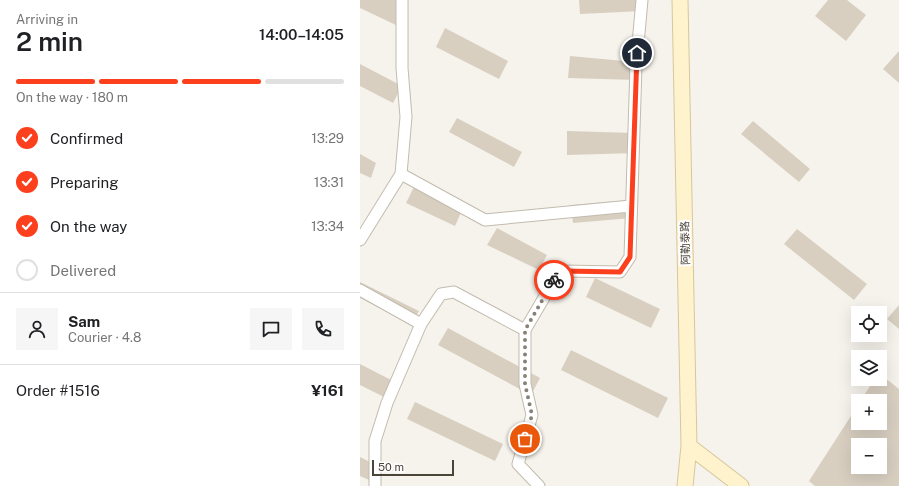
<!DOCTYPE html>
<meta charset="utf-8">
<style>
body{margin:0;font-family:"Public Sans","Noto Sans SC",sans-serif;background:#f6f6f6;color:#202124;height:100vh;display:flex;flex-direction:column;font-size:15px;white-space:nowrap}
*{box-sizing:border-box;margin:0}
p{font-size:13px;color:#757577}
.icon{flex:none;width:22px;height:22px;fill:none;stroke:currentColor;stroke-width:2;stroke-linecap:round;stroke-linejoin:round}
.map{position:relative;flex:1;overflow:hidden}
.side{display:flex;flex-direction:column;background:#fff;width:360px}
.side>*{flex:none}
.tools{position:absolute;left:491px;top:306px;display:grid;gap:8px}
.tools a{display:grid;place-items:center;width:36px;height:36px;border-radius:0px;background:#fff;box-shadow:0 4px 16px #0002;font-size:20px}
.scale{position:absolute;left:12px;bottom:10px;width:82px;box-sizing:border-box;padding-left:4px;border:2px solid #4b4439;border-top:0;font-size:11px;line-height:14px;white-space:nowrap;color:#4b4439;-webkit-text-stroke:3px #fff;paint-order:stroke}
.pin{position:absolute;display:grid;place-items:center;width:34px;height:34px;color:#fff;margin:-17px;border:2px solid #fff;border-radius:50%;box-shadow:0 1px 4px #0007}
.courier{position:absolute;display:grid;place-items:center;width:40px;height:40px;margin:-20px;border:3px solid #fc3f1d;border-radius:50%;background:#fff;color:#222;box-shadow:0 1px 5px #0007}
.headline em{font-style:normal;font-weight:600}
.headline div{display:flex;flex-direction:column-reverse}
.headline{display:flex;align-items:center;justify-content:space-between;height:68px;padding:0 16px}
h1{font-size:26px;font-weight:600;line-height:30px}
.bar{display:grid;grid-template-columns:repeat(4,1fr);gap:6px 4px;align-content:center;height:48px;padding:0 16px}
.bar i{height:5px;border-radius:3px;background:#e0e0e0}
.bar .active{background:#fc3f1d}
.bar p{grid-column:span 4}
.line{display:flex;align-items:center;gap:10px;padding:0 16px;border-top:1px solid #e0e0e0}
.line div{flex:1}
.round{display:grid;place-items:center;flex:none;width:42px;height:42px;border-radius:0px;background:#f6f6f6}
ol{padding:0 16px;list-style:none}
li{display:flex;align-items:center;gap:12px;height:44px}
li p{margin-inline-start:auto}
li .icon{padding:4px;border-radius:50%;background:#fc3f1d;color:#fff;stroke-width:4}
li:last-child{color:#757577}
li i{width:22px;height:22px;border:2px solid #e0e0e0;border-radius:50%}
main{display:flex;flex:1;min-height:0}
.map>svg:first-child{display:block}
.building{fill:#d8cfc1;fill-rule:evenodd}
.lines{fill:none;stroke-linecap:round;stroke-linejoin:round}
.street-casing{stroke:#c2bbae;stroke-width:13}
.secondary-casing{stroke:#d6c79b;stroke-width:17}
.street{stroke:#fff;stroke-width:11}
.secondary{stroke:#fff3cd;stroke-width:15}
.done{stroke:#878178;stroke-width:4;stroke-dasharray:0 7.2}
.route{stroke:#fc3f1d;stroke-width:5}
.labels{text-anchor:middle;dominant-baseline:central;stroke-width:4;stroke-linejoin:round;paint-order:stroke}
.street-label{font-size:11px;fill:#4b4439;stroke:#fff}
</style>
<main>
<section class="side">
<div class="headline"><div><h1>2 min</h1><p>Arriving in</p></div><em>14:00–14:05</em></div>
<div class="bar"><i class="active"></i><i class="active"></i><i class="active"></i><i></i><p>On the way · 180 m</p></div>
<ol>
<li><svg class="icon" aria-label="check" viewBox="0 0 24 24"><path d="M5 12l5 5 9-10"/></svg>Confirmed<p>13:29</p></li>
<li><svg class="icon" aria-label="check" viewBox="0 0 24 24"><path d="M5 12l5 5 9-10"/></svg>Preparing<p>13:31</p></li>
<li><svg class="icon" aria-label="check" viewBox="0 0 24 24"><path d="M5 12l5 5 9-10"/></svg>On the way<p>13:34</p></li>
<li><i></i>Delivered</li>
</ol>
<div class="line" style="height:72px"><a class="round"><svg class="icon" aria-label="person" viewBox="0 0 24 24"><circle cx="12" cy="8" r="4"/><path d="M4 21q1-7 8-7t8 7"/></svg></a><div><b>Sam</b><p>Courier · 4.8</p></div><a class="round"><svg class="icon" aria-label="chat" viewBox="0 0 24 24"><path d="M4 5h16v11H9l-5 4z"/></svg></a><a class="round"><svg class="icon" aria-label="phone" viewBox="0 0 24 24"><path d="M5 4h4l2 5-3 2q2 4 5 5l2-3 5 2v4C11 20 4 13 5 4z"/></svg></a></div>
<div class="line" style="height:52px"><div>Order #1516</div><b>¥161</b></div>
</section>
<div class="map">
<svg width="539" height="486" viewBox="0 0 539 486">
<rect width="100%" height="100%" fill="#f6f3ec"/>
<path class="building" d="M0 0H36L48 6 38 26 0 8Z
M219 0H282V11L220 14Z
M468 0H487L506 15 486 41 455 16Z
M85 28 148 61 139 79 76 47Z
M539 51V83L523 69Z
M210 56 275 62 276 80 208 78Z
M0 64 42 86 33 103 0 86Z
M97 118 162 152 154 167 89 132Z
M393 121 450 169 439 182 381 134Z
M207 131 275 133 276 153 207 155Z
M0 154 16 163 11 178 0 173Z
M55 185 103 208 95 226 46 203Z
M270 200 272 218 213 223 211 205Z
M137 228 187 255 179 270 127 245Z
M437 229 507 284 494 300 424 244Z
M235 278 300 309 291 328 226 297Z
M0 282 59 311 51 324 0 298Z
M539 305V329L527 319Z
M88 328 180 378 171 395 78 345Z
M211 350 308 398 298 418 201 370Z
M0 364 33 381 24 397 0 385Z
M520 374 539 389V486H455L449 481 498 405V423H520V401H500L515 379H520ZM498 445H520V467H498Z
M55 402 143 444 135 461 47 419Z
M0 457 16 465 9 480 0 476Z"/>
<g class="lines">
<g class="street-casing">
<path id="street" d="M41 174 125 220 271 206
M0 240 41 174 46 117 42 68V0
M0 290 61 324 27 403 15 441V486
M61 324 81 294 94 292 165 330V384L172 415 158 464 179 486
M165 330 195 279 203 271 260 272 270 257 276 66 282 0"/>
</g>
<g class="secondary-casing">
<path id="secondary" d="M320 0 329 446 325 486
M329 446 381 486"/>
</g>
<use href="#street" class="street"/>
<use href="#secondary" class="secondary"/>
</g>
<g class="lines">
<path class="done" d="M165 439 172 415 165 384V330L194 280"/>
<path class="route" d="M194 280 203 271 260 272 270 257 277 53"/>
</g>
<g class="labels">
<g class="street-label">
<text transform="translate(325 243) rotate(-91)">阿勒泰路</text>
</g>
</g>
</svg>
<div class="tools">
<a><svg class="icon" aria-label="locate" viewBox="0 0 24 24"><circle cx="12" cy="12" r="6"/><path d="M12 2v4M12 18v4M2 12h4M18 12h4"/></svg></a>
<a><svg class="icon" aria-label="layers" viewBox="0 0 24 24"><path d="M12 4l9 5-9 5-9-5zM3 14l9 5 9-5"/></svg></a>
<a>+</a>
<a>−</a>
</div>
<div class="scale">50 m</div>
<div class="pin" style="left:165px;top:439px;background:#ea580c"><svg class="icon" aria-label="bag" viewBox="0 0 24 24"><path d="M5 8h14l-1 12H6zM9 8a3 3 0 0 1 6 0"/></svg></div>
<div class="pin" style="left:277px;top:53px;background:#1f2937"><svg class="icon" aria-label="home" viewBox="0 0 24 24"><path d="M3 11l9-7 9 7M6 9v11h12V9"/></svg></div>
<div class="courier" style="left:194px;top:280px"><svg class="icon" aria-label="bike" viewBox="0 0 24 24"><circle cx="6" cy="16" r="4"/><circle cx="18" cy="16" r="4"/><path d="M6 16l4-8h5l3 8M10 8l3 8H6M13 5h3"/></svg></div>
</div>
</main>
